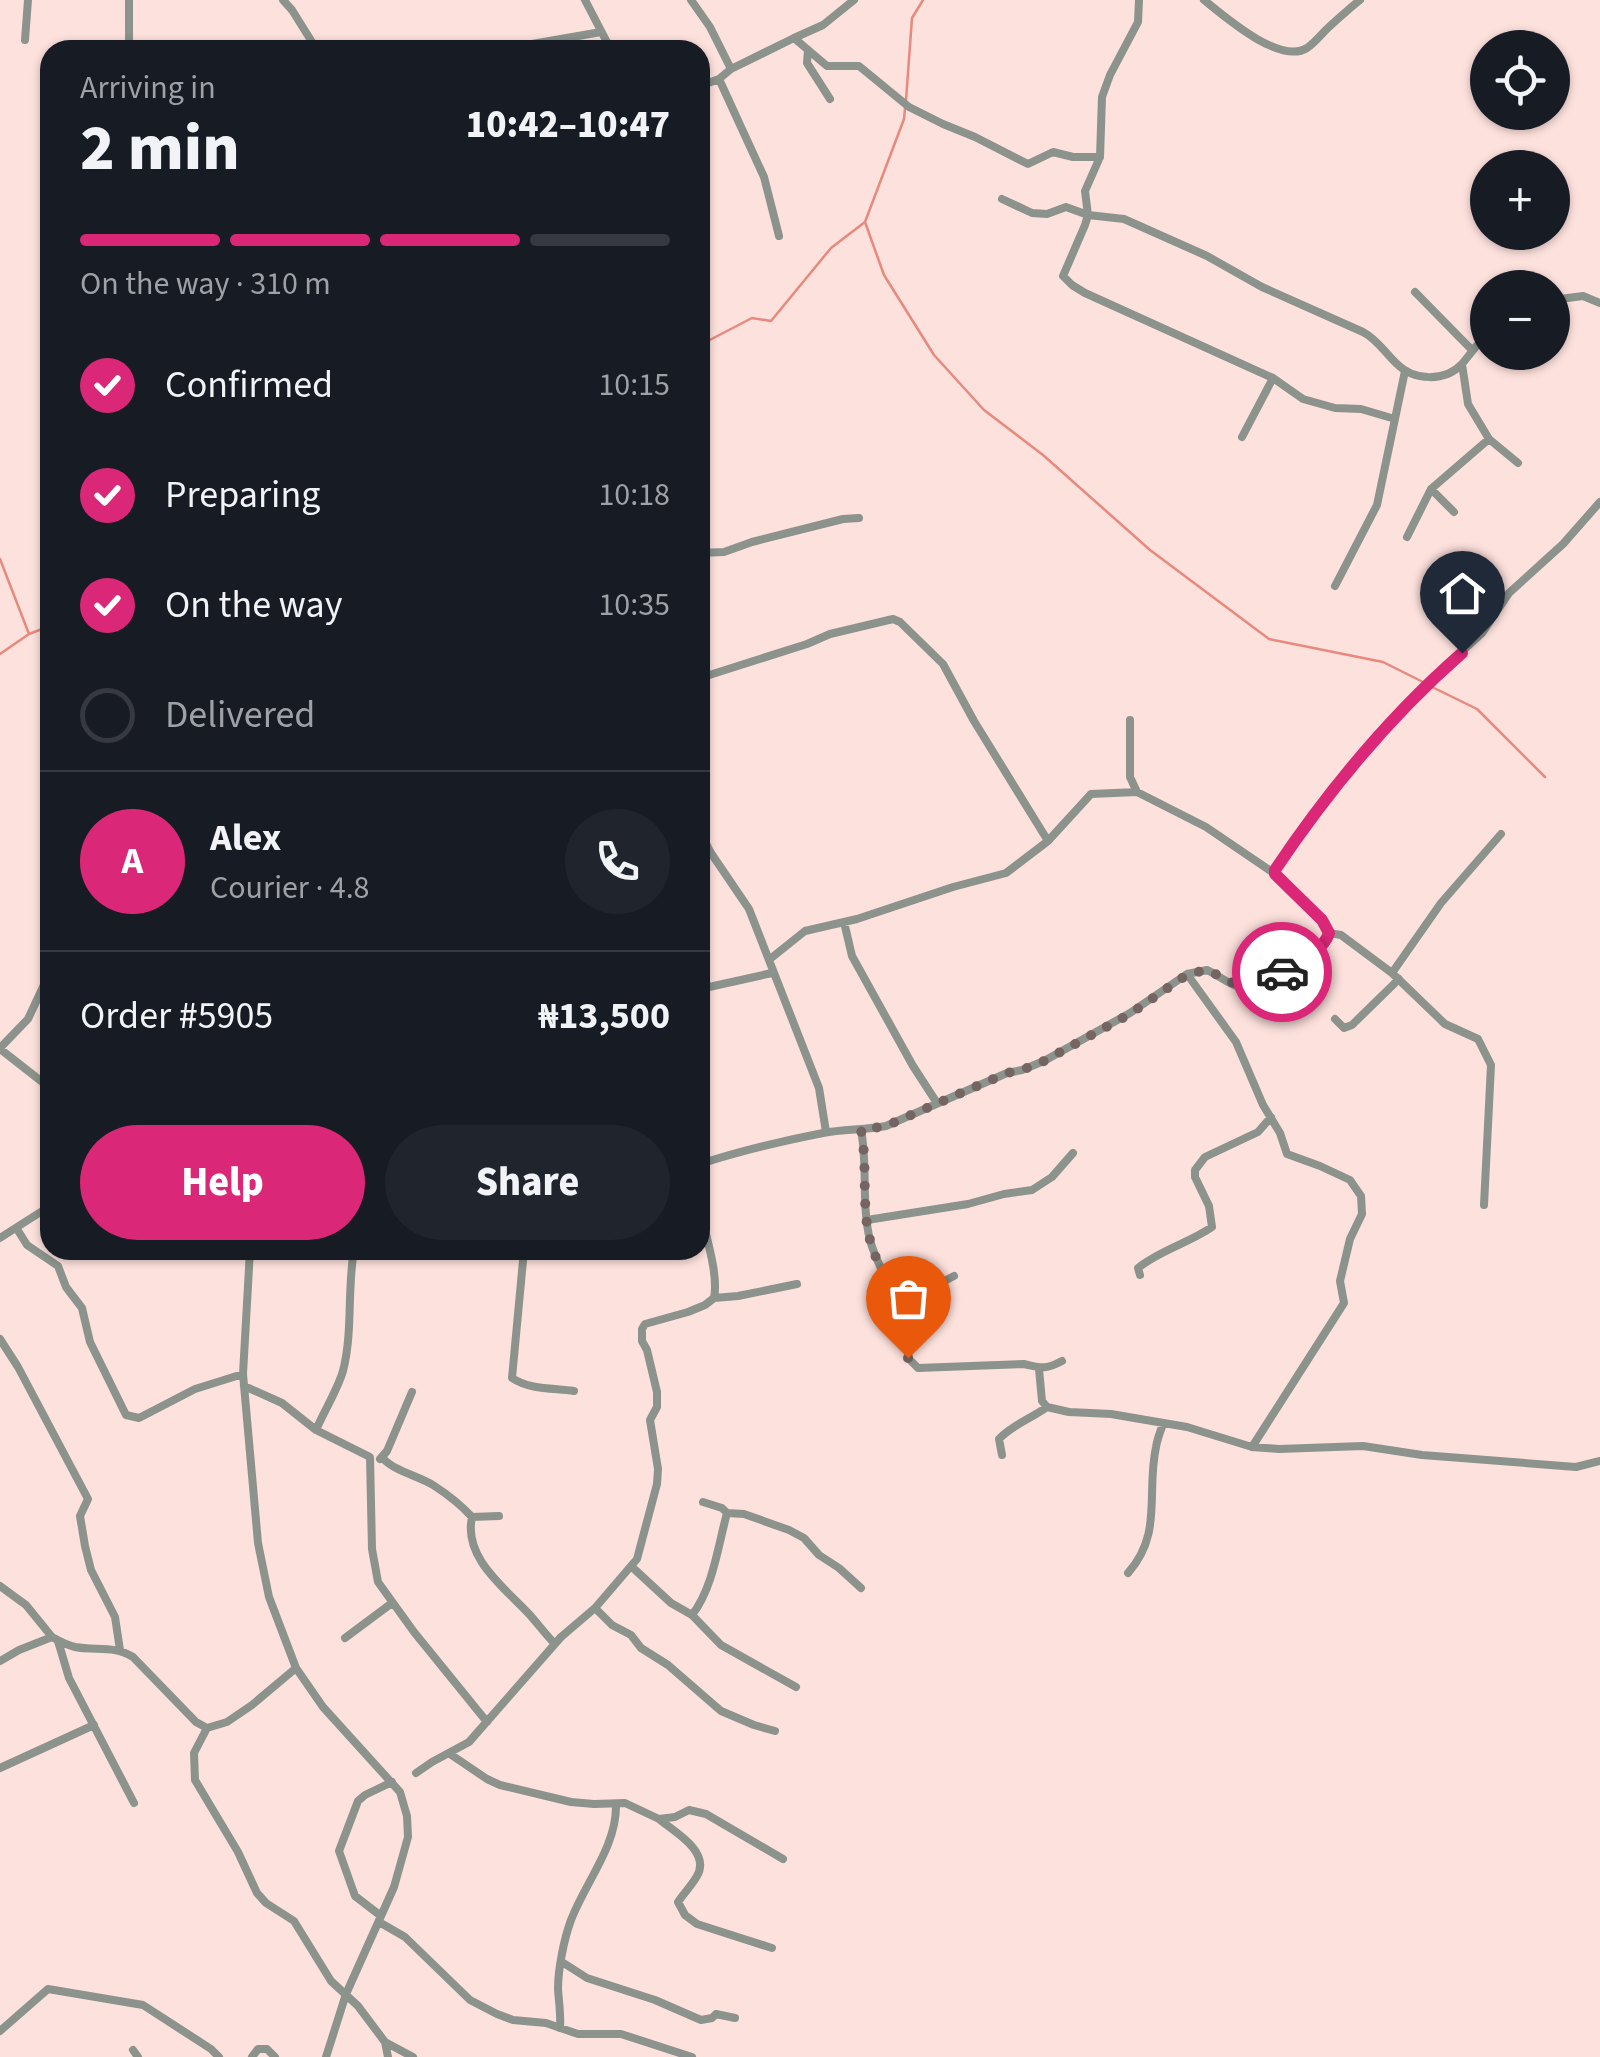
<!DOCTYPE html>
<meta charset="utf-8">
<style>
body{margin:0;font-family:"Source Sans 3",sans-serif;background:#20242c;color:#f1f3f6;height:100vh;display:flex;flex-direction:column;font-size:38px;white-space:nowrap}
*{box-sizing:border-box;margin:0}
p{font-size:32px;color:#9ea1a6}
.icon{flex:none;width:55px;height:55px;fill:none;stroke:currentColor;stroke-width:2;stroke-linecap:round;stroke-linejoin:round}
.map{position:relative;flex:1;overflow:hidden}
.drawer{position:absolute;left:40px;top:40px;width:670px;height:1220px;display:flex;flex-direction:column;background:#171b24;border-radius:30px;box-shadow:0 2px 8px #0004}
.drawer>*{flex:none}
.fabs{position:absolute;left:1470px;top:30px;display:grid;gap:20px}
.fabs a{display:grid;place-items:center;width:100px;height:100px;border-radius:50%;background:#171b24;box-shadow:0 2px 8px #0004;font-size:50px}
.pin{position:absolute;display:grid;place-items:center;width:85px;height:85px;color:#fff;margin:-102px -42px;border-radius:50% 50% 50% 0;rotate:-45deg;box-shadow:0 0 10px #0007}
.pin .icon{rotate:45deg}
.courier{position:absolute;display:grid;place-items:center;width:100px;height:100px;margin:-50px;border:8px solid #db2777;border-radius:50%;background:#fff;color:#222;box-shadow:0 2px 12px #0007}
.head em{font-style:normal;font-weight:800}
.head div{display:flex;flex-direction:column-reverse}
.head{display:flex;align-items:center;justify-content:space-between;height:170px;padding:0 40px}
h1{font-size:65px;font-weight:800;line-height:75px}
.bar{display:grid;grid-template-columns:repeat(4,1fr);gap:15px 10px;align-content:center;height:120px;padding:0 40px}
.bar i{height:12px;border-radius:8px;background:#363941}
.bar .current{background:#db2777}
.bar p{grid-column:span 4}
.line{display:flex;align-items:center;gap:25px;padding:0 40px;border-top:2px solid #363941}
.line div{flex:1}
.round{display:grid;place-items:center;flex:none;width:105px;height:105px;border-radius:52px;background:#20242c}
ol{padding:0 40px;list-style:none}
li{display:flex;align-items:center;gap:30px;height:110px}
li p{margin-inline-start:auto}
li .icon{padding:10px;border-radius:50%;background:#db2777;color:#fff;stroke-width:4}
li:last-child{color:#9ea1a6}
li i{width:55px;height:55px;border:5px solid #363941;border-radius:50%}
.action{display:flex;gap:20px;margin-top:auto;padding:20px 40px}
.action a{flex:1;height:115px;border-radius:60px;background:#db2777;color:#fff;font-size:40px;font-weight:800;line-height:115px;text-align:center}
.action a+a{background:#20242c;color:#f1f3f6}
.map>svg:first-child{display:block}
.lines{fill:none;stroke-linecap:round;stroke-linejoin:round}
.stream{stroke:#e9887d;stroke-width:2.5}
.minor{stroke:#8b938c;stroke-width:8}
.done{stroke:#746462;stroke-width:10;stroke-dasharray:0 18}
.route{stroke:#db2777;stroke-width:12}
</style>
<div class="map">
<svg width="1600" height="2057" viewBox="0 0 1600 2057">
<rect width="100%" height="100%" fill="#fde1dd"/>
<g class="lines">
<path class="stream" d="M906 100 912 18 923 0
M865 222 884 275 934 355 984 410 1043 455 1150 550 1269 639 1383 662 1423 682
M700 345 752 318 771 321 831 248 865 222 904 119 905 108
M0 559 29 634
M0 654 29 634 50 626
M1430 686 1477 709 1545 777"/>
<path class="minor" d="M129 0V50
M283 0 292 10 317 50
M585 0 611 50
M691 0 710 27 731 69
M1139 0 1138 22 1110 75 1102 97 1100 157 1085 191 1088 215 1085 225 1063 276 1072 285 1085 293 1273 378 1242 437
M1204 0C1225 17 1280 65 1307 48 1316 42 1322 33 1330 26 1340 17 1350 8 1360 0
M794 38 823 25 854 0
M25 40 28 0
M509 48 601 32
M808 50 807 63 830 99
M719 79 764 177 779 236
M700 86 719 79 731 69 794 38 827 66H859L909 107 943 124 975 137 1028 164 1053 152 1073 157H1100
M1002 199 1032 213 1047 214 1066 207 1088 215 1124 219 1207 256 1262 287 1363 332C1378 340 1385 353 1397 364 1414 381 1445 382 1462 364 1471 353 1476 345 1488 334
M1415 292 1471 349
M1552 300 1583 296 1600 303
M1462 364 1468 404 1489 439 1518 463
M1273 378 1303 399 1335 408 1361 409 1395 419
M1431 489 1454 512
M1407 537 1431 489 1489 439
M700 553 724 552 752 542 843 519 859 518
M1335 586 1377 505 1405 371
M700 678 807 644 830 634 893 619 900 622 943 664 974 721 1048 841
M1130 720V777L1137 792 1206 827 1275 874 1322 921 1329 933 1341 935 1392 973 1445 1024 1478 1039 1491 1065 1484 1205
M700 832 711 853 749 909 819 1088 826 1132
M1275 874V870L1309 819 1386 727 1424 686 1482 633 1509 593 1563 544 1600 502
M844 922 852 956 913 1066 937 1103
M770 959 805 931 857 919 953 887 1006 873 1048 841 1091 794 1137 792
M1392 973 1441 903 1501 834
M1187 974 1236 1042 1263 1105 1280 1133 1287 1154 1320 1166 1350 1180 1361 1196 1362 1214 1350 1239 1340 1281 1344 1303 1252 1447
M700 989 772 973
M1335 1019 1344 1028 1352 1025 1399 979
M0 1048 28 1019 50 972
M0 1049 50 1088
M861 1130C868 1166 861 1203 870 1240 876 1263 889 1283 899 1304 906 1321 906 1341 909 1359L918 1368 1024 1364C1042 1368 1045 1370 1062 1361
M700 1164C740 1151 782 1141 823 1133 844 1129 865 1130 886 1126L1007 1073 1022 1070 1044 1061 1130 1013 1187 974 1207 970C1218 975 1231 986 1243 988 1257 991 1319 953 1327 941 1328 938 1328 935 1329 933
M700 1209C705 1234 719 1274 714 1298
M867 1220 968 1204 1004 1194 1032 1190 1052 1177 1073 1153
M17 1229 27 1245 58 1266 66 1287 82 1308 90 1342 126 1415 139 1418 195 1389 243 1374
M0 1238 50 1206
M250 1250 243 1374 258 1543 269 1597 296 1668 323 1707 400 1792 407 1816 408 1837 394 1887 346 1994 326 2057
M524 1250 512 1378C530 1390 553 1388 574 1391
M1140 1275 1138 1268C1160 1250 1189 1243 1212 1227L1209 1206 1195 1177V1170L1205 1157 1258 1132 1271 1117
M899 1304 954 1276
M0 1339 18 1367 88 1499 80 1516 85 1546 91 1570 115 1617 120 1650
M1039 1369 1042 1401 1047 1407 1069 1412 1111 1414 1187 1427 1252 1447 1279 1449 1363 1446 1422 1455 1576 1467 1600 1461
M244 1386 282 1403 316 1430 370 1457 372 1549 378 1582 414 1632 487 1722
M316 1430C324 1411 337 1391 343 1371 353 1332 347 1290 354 1250
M1002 1455 999 1439C1012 1425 1032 1418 1047 1407
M382 1457C391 1470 419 1476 433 1485 447 1494 461 1505 472 1517L499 1516
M380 1459 387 1451 412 1392
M703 1502 722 1508 727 1513
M472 1517C463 1558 505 1588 529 1614 538 1624 546 1635 555 1644
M632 1567 671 1603 692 1615C713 1588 718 1546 727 1513L744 1514 789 1530 804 1538 819 1555 839 1568 861 1588
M1128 1573C1163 1534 1146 1493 1156 1447 1157 1440 1160 1432 1163 1424
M0 1586 26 1605 52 1637C59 1641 67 1645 75 1647 96 1651 114 1645 133 1657L196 1722 207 1728 227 1722 252 1705 296 1668
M595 1608 612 1625 631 1635 641 1648 668 1665 721 1711 754 1725 775 1731
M692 1615 721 1645 796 1687
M345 1638 392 1603
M58 1641 69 1678 134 1803
M0 1661 19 1650 52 1637
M207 1728 194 1753 195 1780 238 1852 257 1893 266 1903 294 1921 331 1981 358 2006 385 2042 413 2057
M450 1754 487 1779 500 1785 571 1802 594 1804 625 1803 659 1819 675 1817 689 1810 706 1814 783 1859
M0 1768 94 1725
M416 1773 432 1762 469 1742 561 1637 595 1608 637 1559 657 1484 658 1469 650 1420 657 1407V1392L647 1350 642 1341V1329L645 1324 688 1312 705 1305 714 1298 738 1296 797 1284
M660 1820C675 1832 711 1852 697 1876 692 1885 684 1893 678 1902L685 1915 697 1924 772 1948
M381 1916 355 1896 339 1851 358 1801 365 1795 392 1782
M379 1922 405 1937 470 2000 497 2014 513 2020 546 2023 578 2034H621L692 2057
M562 1962 587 1978 655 2000 701 2020 712 2018 716 2014 735 2018
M560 2028C561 2015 559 2003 558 1989 558 1969 564 1939 571 1920 586 1881 617 1846 616 1804
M0 2031 48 1989 143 2005 211 2049 219 2057
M385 2042 388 2057
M133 2050 138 2057
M252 2057 258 2049H267L275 2057"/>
</g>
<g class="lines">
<path class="done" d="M908 1358C906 1340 906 1321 899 1304 889 1283 876 1263 870 1240 861 1204 868 1166 861 1130L886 1126 1007 1073 1022 1070 1044 1061 1130 1014 1188 974 1207 970C1245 987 1242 997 1282 972"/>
<path class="route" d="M1282 972C1298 962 1323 952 1329 933L1322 920 1275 874V870C1328 791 1390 716 1462 653"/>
</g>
</svg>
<div class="fabs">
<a><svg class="icon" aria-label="locate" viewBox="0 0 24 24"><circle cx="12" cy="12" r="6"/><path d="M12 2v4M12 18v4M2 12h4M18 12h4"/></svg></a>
<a>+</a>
<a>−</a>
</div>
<div class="pin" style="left:908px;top:1358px;background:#ea580c"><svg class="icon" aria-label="bag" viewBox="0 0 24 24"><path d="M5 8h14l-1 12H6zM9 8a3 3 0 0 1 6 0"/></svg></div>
<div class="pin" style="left:1462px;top:653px;background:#1f2937"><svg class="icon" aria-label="home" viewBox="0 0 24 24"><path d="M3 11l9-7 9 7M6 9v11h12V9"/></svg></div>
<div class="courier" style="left:1282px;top:972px"><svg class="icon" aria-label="car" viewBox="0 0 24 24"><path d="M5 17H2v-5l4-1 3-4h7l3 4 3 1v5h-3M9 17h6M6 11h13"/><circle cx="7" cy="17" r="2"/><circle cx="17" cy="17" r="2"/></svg></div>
<section class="drawer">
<div class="head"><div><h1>2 min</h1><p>Arriving in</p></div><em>10:42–10:47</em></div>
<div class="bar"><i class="current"></i><i class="current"></i><i class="current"></i><i></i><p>On the way · 310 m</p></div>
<ol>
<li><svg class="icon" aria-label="check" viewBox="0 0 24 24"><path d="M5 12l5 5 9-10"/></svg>Confirmed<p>10:15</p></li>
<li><svg class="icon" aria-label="check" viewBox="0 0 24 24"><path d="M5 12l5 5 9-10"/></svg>Preparing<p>10:18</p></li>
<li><svg class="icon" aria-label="check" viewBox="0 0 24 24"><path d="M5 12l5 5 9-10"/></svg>On the way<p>10:35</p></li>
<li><i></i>Delivered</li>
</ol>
<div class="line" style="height:180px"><b class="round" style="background:#db2777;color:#fff">A</b><div><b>Alex</b><p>Courier · 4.8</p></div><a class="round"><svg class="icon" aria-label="phone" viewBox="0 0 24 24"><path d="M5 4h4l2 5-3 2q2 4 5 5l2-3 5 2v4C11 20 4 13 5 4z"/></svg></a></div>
<div class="line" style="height:130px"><div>Order #5905</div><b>₦13,500</b></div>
<div class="action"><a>Help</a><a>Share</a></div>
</section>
</div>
